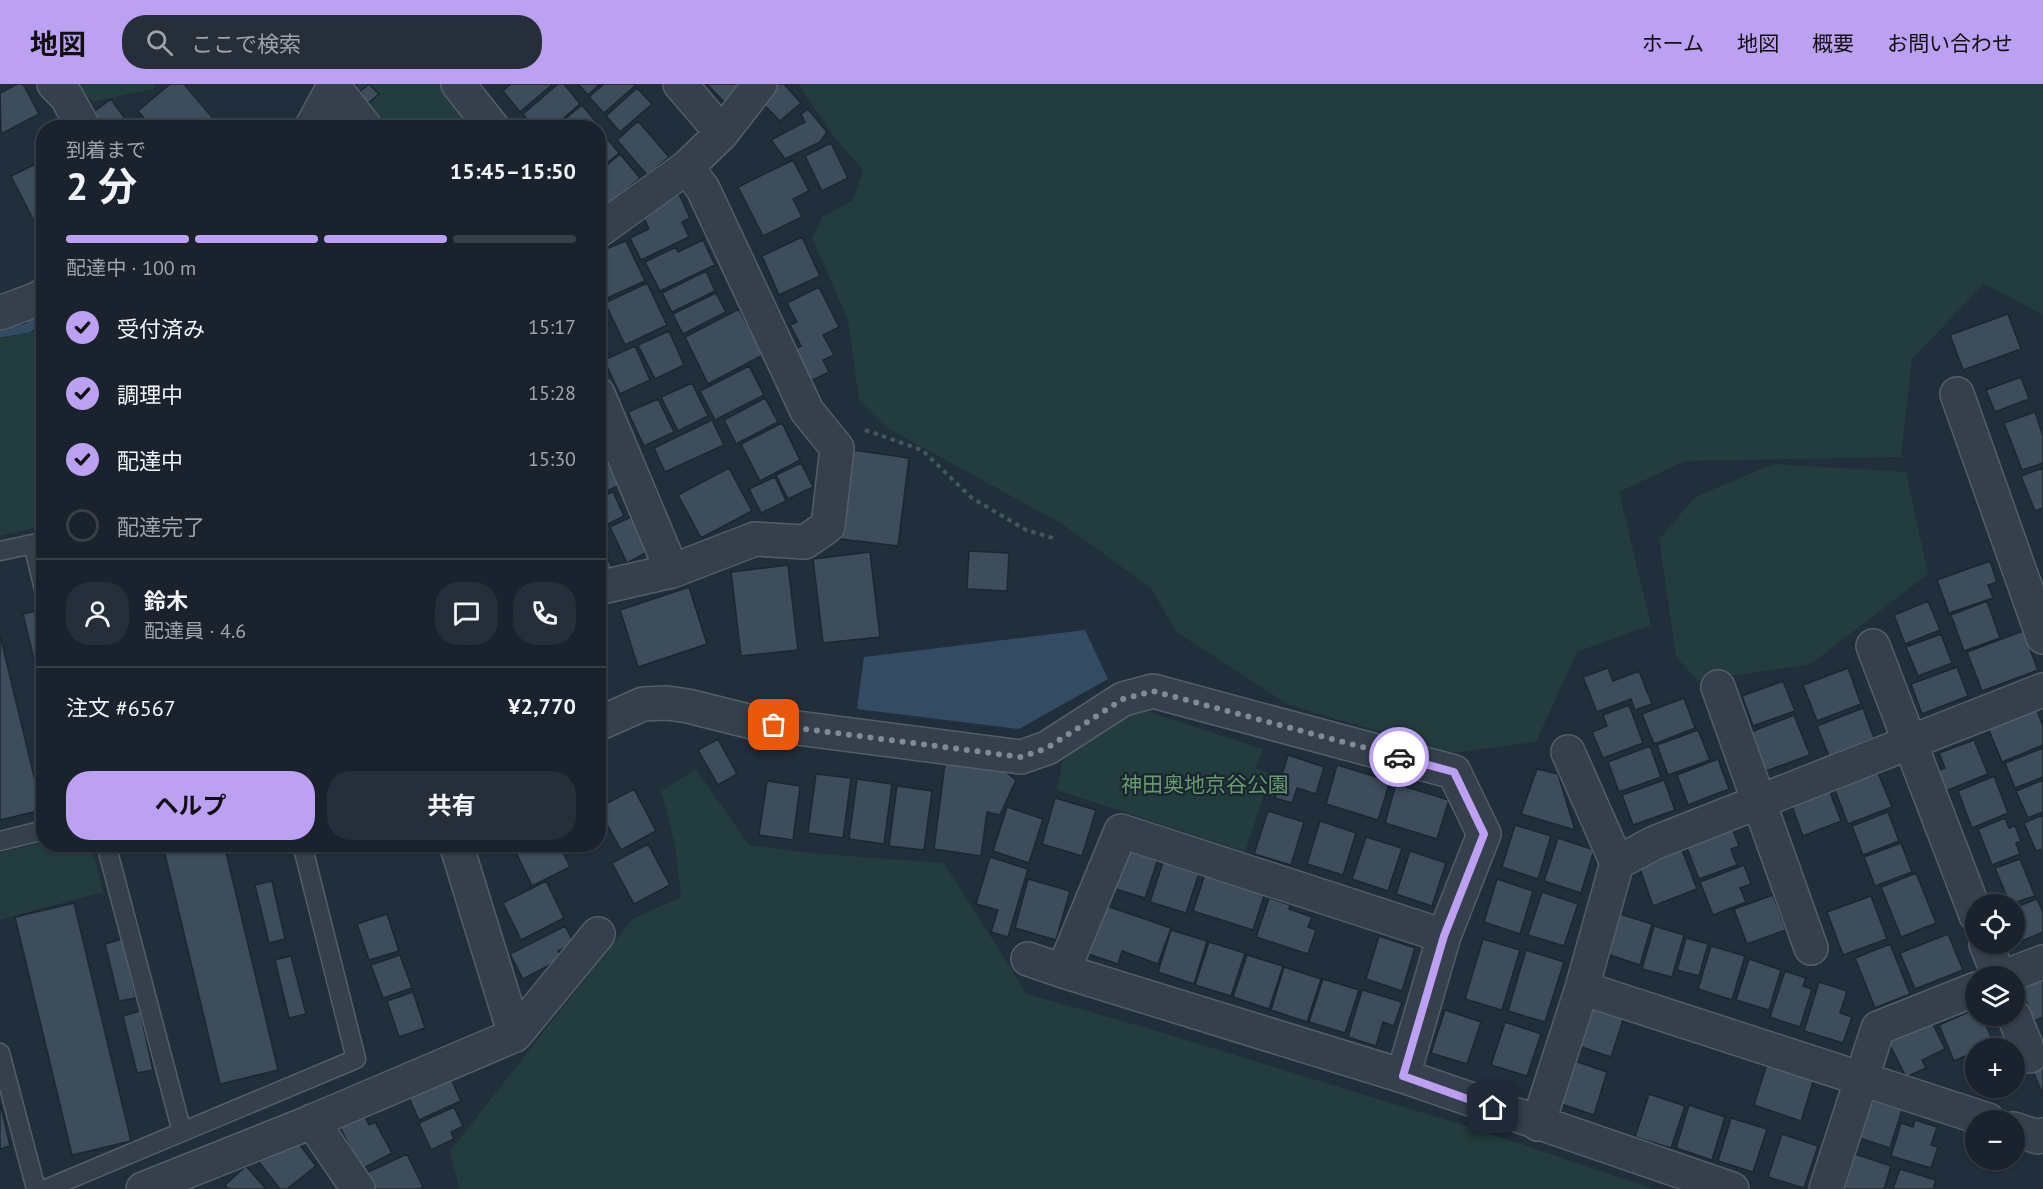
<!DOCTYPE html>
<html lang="ja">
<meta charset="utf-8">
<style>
body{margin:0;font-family:"PT Sans","Noto Sans JP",sans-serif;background:#262f39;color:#f1f3f6;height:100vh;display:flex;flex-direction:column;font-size:22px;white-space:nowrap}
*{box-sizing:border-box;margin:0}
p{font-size:20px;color:#9fa4aa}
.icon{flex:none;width:33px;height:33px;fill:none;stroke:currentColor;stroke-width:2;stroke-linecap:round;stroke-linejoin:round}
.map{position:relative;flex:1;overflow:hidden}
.sheet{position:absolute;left:36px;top:36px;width:570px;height:732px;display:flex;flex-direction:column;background:#19222d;border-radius:24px;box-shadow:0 2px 4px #0004,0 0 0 2px #373f49}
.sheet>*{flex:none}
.controls{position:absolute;left:1965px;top:810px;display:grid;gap:12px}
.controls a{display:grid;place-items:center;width:60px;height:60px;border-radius:50%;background:#19222d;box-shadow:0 2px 4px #0004,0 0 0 2px #373f49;font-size:30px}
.pin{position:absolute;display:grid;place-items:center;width:51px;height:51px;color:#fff;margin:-26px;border-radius:12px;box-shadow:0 3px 9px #0006}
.courier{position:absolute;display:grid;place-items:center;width:60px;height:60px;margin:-30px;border:4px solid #bca0f2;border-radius:50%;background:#fff;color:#222;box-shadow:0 2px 8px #0007}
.head em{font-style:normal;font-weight:700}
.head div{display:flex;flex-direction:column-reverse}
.head{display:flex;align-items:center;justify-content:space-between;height:102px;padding:0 30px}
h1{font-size:39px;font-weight:700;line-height:45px}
.bar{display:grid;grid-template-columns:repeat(4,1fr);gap:9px 6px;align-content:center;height:72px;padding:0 30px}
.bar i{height:8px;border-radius:4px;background:#373f49}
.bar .current{background:#bca0f2}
.bar p{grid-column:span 4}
.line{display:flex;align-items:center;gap:15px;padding:0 30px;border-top:2px solid #373f49}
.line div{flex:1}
.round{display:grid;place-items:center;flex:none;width:63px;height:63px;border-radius:24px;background:#262f39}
ol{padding:0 30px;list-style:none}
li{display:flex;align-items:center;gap:18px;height:66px}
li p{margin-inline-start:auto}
li .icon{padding:6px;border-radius:50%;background:#bca0f2;color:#111;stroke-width:4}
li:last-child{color:#9fa4aa}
li i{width:33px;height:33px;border:3px solid #373f49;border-radius:50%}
.button{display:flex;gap:12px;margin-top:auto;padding:12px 30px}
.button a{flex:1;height:69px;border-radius:24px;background:#bca0f2;color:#111;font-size:24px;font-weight:700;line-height:69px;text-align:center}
.button a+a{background:#262f39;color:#f1f3f6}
header{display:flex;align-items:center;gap:36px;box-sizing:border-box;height:84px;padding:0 30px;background:#bca0f2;color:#111}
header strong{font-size:28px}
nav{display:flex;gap:33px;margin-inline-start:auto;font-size:21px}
.search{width:420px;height:54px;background:#262f39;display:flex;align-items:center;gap:15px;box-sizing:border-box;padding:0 21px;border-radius:24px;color:#9fa4aa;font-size:22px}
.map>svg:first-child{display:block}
.green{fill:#233c3d}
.water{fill:#344b64}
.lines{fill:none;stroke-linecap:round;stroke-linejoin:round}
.stream{stroke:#344b64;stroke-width:9}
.building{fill:#3d4d5b;stroke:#1c2732;stroke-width:1.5}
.lane-casing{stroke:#535e69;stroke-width:21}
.street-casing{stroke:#535e69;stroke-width:36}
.path{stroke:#41595a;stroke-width:4;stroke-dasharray:4.5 4.5;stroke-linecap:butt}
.lane{stroke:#35404c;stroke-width:18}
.street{stroke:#35404c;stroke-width:33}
.done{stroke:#7e8a97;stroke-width:6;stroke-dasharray:0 10.8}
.route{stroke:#bca0f2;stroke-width:8}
.labels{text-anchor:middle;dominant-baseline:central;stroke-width:4.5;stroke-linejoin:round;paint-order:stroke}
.park-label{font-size:21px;fill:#659a6d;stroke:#1a2530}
</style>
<header>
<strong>地図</strong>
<div class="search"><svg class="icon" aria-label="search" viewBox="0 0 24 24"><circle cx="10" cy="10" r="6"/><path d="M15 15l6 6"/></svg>ここで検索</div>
<nav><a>ホーム</a><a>地図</a><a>概要</a><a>お問い合わせ</a></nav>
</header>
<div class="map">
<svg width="2043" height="1105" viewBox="0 0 2043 1105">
<rect width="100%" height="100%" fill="#212e3c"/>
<path class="green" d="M74 0H156L152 5 93 18Z
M358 0H441L477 43H378L354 13Z
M798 0H2043V231L1984 200 1912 275 1901 373 1685 377 1619 408 1651 541 1577 568 1536 658 1452 669 1289 621 1176 548 1151 504 1062 440 887 344 859 316 848 236 812 154 822 133 853 116 863 86 834 53Z
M43 245V442L0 452V255Z
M1773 380 1906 388 1928 490 1811 580 1698 597 1676 573 1659 455 1695 413Z
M1137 624 1263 665 1255 684 1271 690 1245 768 1057 706 1064 669Z
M696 685 749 761 810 769 944 779 1027 910 1144 943 1492 1050 1653 1105H459L450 1067 632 835 681 813 675 761 661 707Z
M43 758 44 760 92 761 103 808 0 836V769Z"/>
<path class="water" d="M1085 546 1108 595 1019 645 857 625 864 573Z"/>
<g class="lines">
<path class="stream" d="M336 44 343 26
M0 249 28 244 44 230"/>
</g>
<path class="building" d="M17 0H23L39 30 1 50 0 9Z
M170 0H184L221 44H152L138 27Z
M369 0 379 10 367 20 358 9Z
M511 0H553L520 28 503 7Z
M558 0H564L580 20 552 44H534L523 30Z
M578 0H600L588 11Z
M604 0H635L636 1 604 29 589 13Z
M707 0H740L725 19Z
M776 0H784L801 19 780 37 763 20Z
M637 4 652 20 620 48 606 32Z
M111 15 126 36 116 44H100L91 30Z
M582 21 601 44 598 45V44H554Z
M808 25 827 48 820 58 785 75 771 56 805 38 801 30Z
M638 37 669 73 647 91 617 56Z
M600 46 619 69 598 87V47Z
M831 59 848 94 822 107 805 72Z
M620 70 640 94 598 129V89Z
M44 76V142L38 145 11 92Z
M793 76 809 107 793 115 802 133 763 152 738 103Z
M679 110 690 134 682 138 689 153 641 176 630 154 649 145 641 128Z
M802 153 820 192 779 211 762 172Z
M703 156 715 181 660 207 645 178 676 163 678 168Z
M626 157 645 197 603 216 598 207V168Z
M706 187 715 207 672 228 662 209Z
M647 199 667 241 625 261 605 219Z
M819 203 839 243 823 251 834 271 823 276 829 288 807 299 792 267 801 262 790 241 797 238 787 219Z
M716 209 726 228 683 250 673 230Z
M739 225 763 271 708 300 685 253Z
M2008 230 2021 265 1963 286 1950 251Z
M669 247 684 281 655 295 638 261Z
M635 262 650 296 620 310 604 276Z
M749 282 764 311 715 336 700 307Z
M2021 293 2029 315 1995 328 1986 306Z
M692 299 708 332 678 347 661 313Z
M765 314 778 338 736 360 724 336Z
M658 315 674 348 644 362 628 328Z
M2035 328 2043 352V379L2022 386 2004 339Z
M712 336 724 361 665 388 654 364Z
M782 339 800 376 760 397 741 360Z
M598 355 608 375 598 379Z
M853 366 909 374 898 462 841 455Z
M609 377 620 401 598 411V382Z
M801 379 813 403 788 415 776 391Z
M729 384 752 427 701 454 678 411Z
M2043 384V424L2035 427 2021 392Z
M775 393 786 417 761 429 749 405Z
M613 408 624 432 598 445V414Z
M635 431 651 466 627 479 610 443Z
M598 455 613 485 598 491Z
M969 467 1009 469 1007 507 967 505Z
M870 468 880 553 823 559 813 475Z
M1990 477 1997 498 1988 501 1993 514 1949 529 1937 496Z
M788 481 798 566 741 572 731 488Z
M689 503 707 560 638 583 620 526Z
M1928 517 1940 546 1905 560 1894 531Z
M1987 517 2000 554 1964 567 1951 531Z
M40 526 44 540V587L37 588 23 530Z
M2023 547 2038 586 1982 607 1967 568Z
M1941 550 1952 579 1918 592 1906 563Z
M0 551 42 726 0 736Z
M1957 583 1968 612 1922 630 1911 600Z
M1608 584 1613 597 1639 587 1652 620 1635 626 1631 615 1597 628 1583 593Z
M1848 584 1861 620 1817 637 1803 601Z
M1783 597 1795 627 1753 642 1742 612Z
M1684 614 1695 644 1654 660 1642 630Z
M1629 621 1643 659 1603 674 1592 648 1607 642 1603 631Z
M1863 624 1874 654 1829 672 1817 642Z
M2036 624 2043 642V661L2002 678 1988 644Z
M1794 631 1810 671 1766 687 1751 648Z
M1698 646 1710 676 1668 691 1657 661Z
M718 655 737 690 718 701 698 666Z
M1974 656 1988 690 1938 710 1930 689 1945 684 1939 669Z
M1650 662 1661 693 1619 708 1608 678Z
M2043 664V693L2015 704 2005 679Z
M1288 671 1324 683 1316 710 1297 704 1292 719 1275 714Z
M1718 675 1729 705 1688 721 1677 691Z
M945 679 1002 685 1016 696 1000 731 987 728 981 772 934 765Z
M1337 681 1390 697 1378 736 1326 720Z
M1876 684 1892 723 1848 740 1833 701Z
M1537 685 1558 690 1575 746 1521 730Z
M816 690 851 694 843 754 808 749Z
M1994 692 2008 729 1972 744 1958 707Z
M857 695 892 700 884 760 849 755Z
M1664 696 1675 726 1633 741 1622 711Z
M2043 696V728L2028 734 2016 707Z
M767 697 800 702 793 756 759 751Z
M1396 700 1449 716 1437 755 1385 739Z
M897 702 932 707 924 766 889 762Z
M1828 703 1841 737 1803 752 1790 717Z
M634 705 656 747 621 766 598 724Z
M1055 714 1096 726 1082 772 1042 760Z
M1007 723 1043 735 1029 779 993 767Z
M1268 727 1304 738 1291 781 1254 770Z
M1888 728 1899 757 1863 771 1852 742Z
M2043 731V765L2036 767 2024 739Z
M2005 734 2009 744 2015 742 2021 757 2016 759 2020 770 1992 781 1978 745Z
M1320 737 1356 749 1343 791 1307 780Z
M1730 738 1739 762 1731 765 1737 781 1699 795 1684 756Z
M1515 741 1551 752 1538 795 1502 783Z
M1366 753 1402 764 1388 807 1352 795Z
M1558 754 1594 766 1581 809 1544 797Z
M1901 759 1912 788 1875 802 1864 773Z
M171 760H224L278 986 220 1000 163 762Z
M512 760H559L570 783 532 802Z
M648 760 670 801 634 820 612 779Z
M1123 760 1159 772 1145 814 1109 803Z
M1682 766 1697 805 1653 822 1639 782Z
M1410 767 1446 779 1432 822 1396 810Z
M990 773 1028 785 1008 853 991 848 998 826 976 820Z
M1164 775 1200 786 1186 829 1150 818Z
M2020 775 2035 812 2010 820 1995 784Z
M1744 781 1751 800 1740 804 1746 818 1713 831 1700 798Z
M1916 789 1936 839 1901 853 1881 803Z
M1205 790 1265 809 1253 846 1193 827Z
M1028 795 1070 807 1056 856 1015 844Z
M1497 795 1533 807 1520 850 1484 838Z
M272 797 285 855 269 859 255 801Z
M546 797 564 834 521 856 503 819Z
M1542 808 1578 820 1564 862 1528 851Z
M1773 811 1786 846 1747 860 1734 825Z
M1871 812 1887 855 1843 871 1827 828Z
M1269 814 1290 821 1289 825 1312 833 1308 843 1316 846 1308 870 1256 853Z
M2037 815 2043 828V848L2007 863 2006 860H2014V824Z
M74 819 131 1057 72 1071 15 833Z
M1104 821 1171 844 1158 880 1122 867 1118 880 1088 870Z
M1610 827 1652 840 1640 881 1598 867Z
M387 830 399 867 369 876 357 840Z
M565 842 574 859 558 867 563 874 523 895 510 870Z
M1654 842 1684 851 1672 893 1642 885Z
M1171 846 1207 857 1194 900 1158 888Z
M1948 850 1963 886 1915 905 1900 869Z
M1379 852 1415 864 1402 907 1366 895Z
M1686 854 1708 860 1699 892 1677 886Z
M122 855 136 914 119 917 105 860Z
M1483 855 1520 866 1502 926 1465 915Z
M1209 858 1245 869 1231 912 1195 901Z
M1890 860 1910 910 1875 924 1855 874Z
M1711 862 1745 872 1732 916 1698 905Z
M1526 866 1564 878 1545 938 1508 927Z
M400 871 412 904 383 914 371 881Z
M1247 871 1283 882 1269 925 1233 913Z
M291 872 306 930 289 934 275 876Z
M1749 875 1781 886 1769 926 1736 916Z
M1284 883 1321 895 1307 938 1271 926Z
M1785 887 1806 894 1803 902 1812 905 1800 943 1770 933Z
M2043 891V933L2034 937 2020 900Z
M1323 895 1359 906 1345 949 1309 938Z
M1819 898 1847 907 1840 929 1852 933 1843 959 1804 947Z
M1362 906 1402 918 1394 942 1383 938 1376 962 1348 953Z
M413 908 425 944 399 953 387 917Z
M1589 918 1625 930 1611 973 1576 961Z
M1976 925V932H1982L1996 964H1976V986L1972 987 1965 972 1954 977 1939 941Z
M1445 926 1481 938 1467 980 1431 969Z
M140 927 153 986 137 989 123 932Z
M1930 934 1945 965 1922 976 1926 984 1906 993 1887 955Z
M1505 938 1541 950 1527 992 1491 981Z
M1572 976 1607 988 1594 1031 1558 1019Z
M1767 980 1814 995 1801 1037 1754 1021Z
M2043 980V1011L2032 985Z
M448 988 461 1017 419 1036 406 1007Z
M1649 1010 1685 1022 1671 1064 1635 1053Z
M1875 1017 1902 1026 1890 1064 1856 1053 1865 1022Z
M0 1018 10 1062 0 1065Z
M1689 1021 1725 1033 1712 1076 1676 1064Z
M454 1023 463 1042 451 1048 454 1055 431 1066 419 1039Z
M362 1027 369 1041 375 1038 392 1069 362 1085 338 1040Z
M1731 1034 1767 1045 1753 1088 1718 1077Z
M1915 1036 1937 1043 1931 1061 1938 1063 1931 1084 1891 1072 1901 1039 1913 1043Z
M1782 1050 1818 1062 1804 1104 1768 1093Z
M293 1052 316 1082 287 1105H280L259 1078Z
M407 1070 423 1103 419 1105H373L366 1089Z
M1855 1070 1891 1082 1884 1105H1844Z
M246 1082 266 1105H228L225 1101Z
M1900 1085 1936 1096 1933 1105H1893Z"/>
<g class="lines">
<g class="lane-casing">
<path id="lane" d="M33 460 44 505
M0 467 42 458
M0 757 44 746
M106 760 182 1048
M0 969 36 1105
M46 1105 356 975 302 760"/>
</g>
<g class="street-casing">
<path id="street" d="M54 0 66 12 84 44
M458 0 493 44
M680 0 722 49
M334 3 366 44
M311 44 335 0
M598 147 687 83 722 49 760 0
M0 229 37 215 44 211
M598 310 672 487
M1957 310 2043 553
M598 504 672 487 755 455 805 458 828 442 837 364 807 327 703 105 687 83
M1873 562 1976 831
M1718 603 1811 864
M598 640 643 620 667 619 688 622 752 638 1021 673 1047 664 1123 615 1153 607 1454 688 1484 750 1444 852 1403 992
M1568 668 1617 779
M1986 860 1999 892
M1028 875 1063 887 1403 992 1732 1105
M1063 887 1121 747 1444 852
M2006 892 2043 878
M1582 904 1988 1036
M2014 932 2030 972
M515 951 598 850
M312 1037 358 1105
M1538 1040 1582 904 1617 779 1654 759 2043 606
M2014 1045 2038 1053 2043 1051
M143 1105 306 1040 515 951 456 760
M1826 1105 1878 944 1976 905"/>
</g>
<path class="path" d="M865 346 922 366 972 414 1026 446 1057 455"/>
<use href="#lane" class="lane"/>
<use href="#street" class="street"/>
</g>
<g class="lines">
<path class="done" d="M774 641 1021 673 1047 664 1123 615 1153 607 1399 673"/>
<path class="route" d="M1399 673 1454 688 1484 750 1444 852 1403 992 1493 1024"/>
</g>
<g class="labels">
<g class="park-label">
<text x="1205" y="700">神田奥地京谷公園</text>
</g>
</g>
</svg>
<div class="controls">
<a><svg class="icon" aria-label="locate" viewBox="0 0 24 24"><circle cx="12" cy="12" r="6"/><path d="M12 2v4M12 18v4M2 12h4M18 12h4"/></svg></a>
<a><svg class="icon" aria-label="layers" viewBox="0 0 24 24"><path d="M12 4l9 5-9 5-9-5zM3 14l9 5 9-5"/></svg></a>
<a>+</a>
<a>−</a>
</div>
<div class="pin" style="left:774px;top:641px;background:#ea580c"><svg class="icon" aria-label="bag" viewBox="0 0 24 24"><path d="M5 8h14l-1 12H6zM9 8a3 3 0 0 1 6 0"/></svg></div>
<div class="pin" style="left:1493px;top:1024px;background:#1f2937"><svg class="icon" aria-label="home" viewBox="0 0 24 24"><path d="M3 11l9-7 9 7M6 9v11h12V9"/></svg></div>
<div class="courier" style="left:1399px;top:673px"><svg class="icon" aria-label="car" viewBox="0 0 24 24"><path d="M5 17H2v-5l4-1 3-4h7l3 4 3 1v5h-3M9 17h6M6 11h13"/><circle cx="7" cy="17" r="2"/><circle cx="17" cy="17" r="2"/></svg></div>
<section class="sheet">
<div class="head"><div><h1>2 分</h1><p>到着まで</p></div><em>15:45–15:50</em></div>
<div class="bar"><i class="current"></i><i class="current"></i><i class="current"></i><i></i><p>配達中 · 100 m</p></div>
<ol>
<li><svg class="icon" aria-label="check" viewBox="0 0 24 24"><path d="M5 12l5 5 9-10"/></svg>受付済み<p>15:17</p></li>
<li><svg class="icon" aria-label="check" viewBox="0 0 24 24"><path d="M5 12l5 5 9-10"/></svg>調理中<p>15:28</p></li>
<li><svg class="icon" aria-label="check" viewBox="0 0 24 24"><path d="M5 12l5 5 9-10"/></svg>配達中<p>15:30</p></li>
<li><i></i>配達完了</li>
</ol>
<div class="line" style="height:108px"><a class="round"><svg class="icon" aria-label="person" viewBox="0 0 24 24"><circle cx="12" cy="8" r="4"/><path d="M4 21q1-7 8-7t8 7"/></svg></a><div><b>鈴木</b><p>配達員 · 4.6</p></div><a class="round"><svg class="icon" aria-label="chat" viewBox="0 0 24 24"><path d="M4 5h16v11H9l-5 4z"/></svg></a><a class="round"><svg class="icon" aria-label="phone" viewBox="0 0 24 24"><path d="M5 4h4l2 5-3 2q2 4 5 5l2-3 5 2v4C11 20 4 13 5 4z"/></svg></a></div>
<div class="line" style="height:78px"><div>注文 #6567</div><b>¥2,770</b></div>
<div class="button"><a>ヘルプ</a><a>共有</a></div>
</section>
</div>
